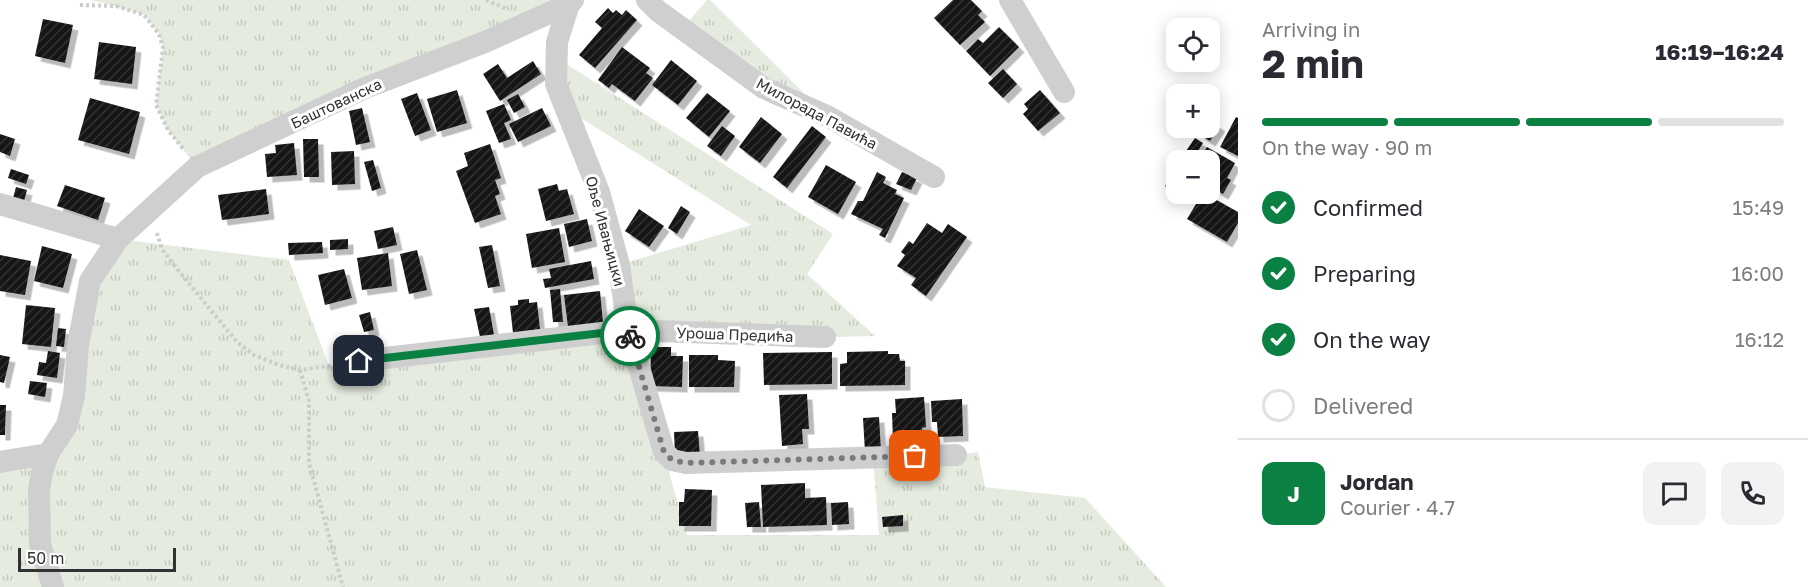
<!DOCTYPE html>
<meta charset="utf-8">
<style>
body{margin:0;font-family:"Golos Text",sans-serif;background:#f2f2f3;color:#2b2b33;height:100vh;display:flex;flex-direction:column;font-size:22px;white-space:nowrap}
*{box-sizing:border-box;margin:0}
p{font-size:20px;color:#7c7c81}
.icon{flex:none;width:33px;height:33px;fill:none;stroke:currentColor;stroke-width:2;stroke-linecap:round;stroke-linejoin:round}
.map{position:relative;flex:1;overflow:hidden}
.panel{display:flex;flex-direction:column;background:#fff;width:570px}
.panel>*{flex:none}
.tools{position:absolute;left:1166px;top:18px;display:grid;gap:12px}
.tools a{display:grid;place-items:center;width:54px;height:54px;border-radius:12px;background:#fff;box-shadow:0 3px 15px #0003;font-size:30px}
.scale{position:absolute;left:18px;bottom:15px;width:158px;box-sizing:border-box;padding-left:6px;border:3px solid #323232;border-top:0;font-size:16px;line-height:21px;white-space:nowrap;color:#323232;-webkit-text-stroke:4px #fff;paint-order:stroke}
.pin{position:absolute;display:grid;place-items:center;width:51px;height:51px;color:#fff;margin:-26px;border-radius:12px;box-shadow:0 3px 9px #0006}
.courier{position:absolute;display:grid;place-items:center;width:60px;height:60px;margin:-30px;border:4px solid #0b8043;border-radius:50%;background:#fff;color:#222;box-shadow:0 2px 8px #0007}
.headline em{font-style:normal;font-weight:700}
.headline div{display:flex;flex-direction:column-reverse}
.headline{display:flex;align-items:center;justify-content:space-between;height:102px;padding:0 24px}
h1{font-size:39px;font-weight:700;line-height:45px}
.bar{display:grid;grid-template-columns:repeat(4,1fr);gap:9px 6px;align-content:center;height:72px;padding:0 24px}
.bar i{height:8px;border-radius:4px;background:#e1e1e2}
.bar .selected{background:#0b8043}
.bar p{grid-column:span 4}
.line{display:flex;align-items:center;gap:15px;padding:0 24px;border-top:2px solid #e1e1e2}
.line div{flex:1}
.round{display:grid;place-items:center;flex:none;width:63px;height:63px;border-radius:12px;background:#f2f2f3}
ol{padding:0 24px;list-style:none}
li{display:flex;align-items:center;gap:18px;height:66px}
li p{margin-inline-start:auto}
li .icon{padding:6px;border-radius:50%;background:#0b8043;color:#fff;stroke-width:4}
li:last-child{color:#7c7c81}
li i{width:33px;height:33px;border:3px solid #e1e1e2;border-radius:50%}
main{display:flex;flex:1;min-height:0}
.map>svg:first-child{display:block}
.grass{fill:url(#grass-tufts)}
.building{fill:url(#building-hatch);filter:url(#shadow)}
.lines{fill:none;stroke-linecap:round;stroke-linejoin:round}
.path{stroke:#ccc;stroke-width:4;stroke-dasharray:3 3;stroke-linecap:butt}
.street{stroke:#cfcfcf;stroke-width:22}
.done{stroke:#7a7a7a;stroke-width:6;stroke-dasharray:0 10.8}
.route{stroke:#0b8043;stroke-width:8}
.labels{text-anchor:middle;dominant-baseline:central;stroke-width:6;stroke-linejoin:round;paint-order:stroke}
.street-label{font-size:15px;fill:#323232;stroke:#fff}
</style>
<main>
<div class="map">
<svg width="1238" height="587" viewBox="0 0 1238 587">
<defs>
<pattern id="grass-tufts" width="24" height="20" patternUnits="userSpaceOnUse" patternTransform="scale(1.5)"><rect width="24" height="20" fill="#e5ebdf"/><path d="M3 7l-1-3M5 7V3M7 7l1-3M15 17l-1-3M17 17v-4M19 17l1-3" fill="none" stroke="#c5cac0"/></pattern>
<pattern id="building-hatch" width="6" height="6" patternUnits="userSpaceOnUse" patternTransform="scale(1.5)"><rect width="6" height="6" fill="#191919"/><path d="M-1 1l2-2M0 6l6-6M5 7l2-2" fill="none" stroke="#323232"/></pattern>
<filter id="shadow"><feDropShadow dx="5.5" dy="5.5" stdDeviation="0" flood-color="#0004"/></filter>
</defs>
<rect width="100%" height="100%" fill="#fff"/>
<path class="grass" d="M91 0H573L197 167 168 130 156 105 163 48 159 34 144 15 116 6Z
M707 0H710L827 116 682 29Z
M557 58 833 234 807 274 875 336 825 337 628 330 687 535H879L873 457 956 455 978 452 985 487 1085 498 1166 587H0V462L48 454 78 345 118 239 289 260 329 366 628 330 619 265 751 225 565 108Z"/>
<path class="building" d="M953 0H971L982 11 978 15 985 22 960 45 934 18Z
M608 8 613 13 616 10 622 15 626 10 637 20 595 68 579 55 602 28 595 22Z
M43 19 73 25 65 63 35 56Z
M999 27 1019 47 990 76 966 51 978 39 983 43Z
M99 42 136 47 132 84 94 79Z
M622 47 650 68 646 73 653 78 635 101 612 84 609 88 598 80Z
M671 60 697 81 678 105 652 85Z
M533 61 541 74 500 101 483 74 498 64 507 78Z
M1003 69 1017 84 1003 98 988 83Z
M457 90 467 123 437 132 427 99Z
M1040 90 1060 113 1038 131 1023 114 1028 109 1024 104Z
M417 93 431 130 415 136 401 99Z
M707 93 730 111 709 137 686 118Z
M518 94 525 107 514 113 507 100Z
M90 98 140 112 129 154 78 140Z
M504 104 511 120 504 123 511 139 499 143 486 111Z
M362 108 370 142 356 145 349 111Z
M542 108 551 126 518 142 509 124Z
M761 117 782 134 760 163 739 147Z
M1236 117 1238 118V156L1220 147Z
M1209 119 1220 126 1210 141 1199 134 1203 128H1209Z
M722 126 735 136 721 156 707 146Z
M812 126 826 137 787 188 773 177Z
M0 134 15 139 10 156 0 152Z
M1195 138 1203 143 1194 157 1186 151Z
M303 139H318L319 177H304Z
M294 143 297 175 267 177 265 154 276 153 275 145Z
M490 144 501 178 495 180 500 194 495 196 501 214 475 223 456 171 468 166 464 153Z
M1207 147 1235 163 1227 178 1231 180 1223 194 1209 186V160H1199Z
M354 151 355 184 332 185 331 152Z
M373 160 381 188 372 191 364 162Z
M826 165 856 182 838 214 808 197Z
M11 169 29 175 26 184 8 178Z
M877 172 886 177 883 183 897 190 895 194 904 198 885 238 879 235 883 229 851 214 858 201H863Z
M902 172 917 178 911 190 896 184Z
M1175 174 1176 175 1175 193 1165 186Z
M557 184 559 191 567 189 574 214 546 221 538 189Z
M65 185 105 198 98 220 57 206Z
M16 187 27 190 24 201 13 198Z
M266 189 269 214 222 220 218 195Z
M1202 194H1206L1238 212V223L1227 242 1187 219Z
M681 206 690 212 677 234 668 228Z
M639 209 664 226 649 247 625 231Z
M587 219 592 241 569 247 564 224Z
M927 223 942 233 948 224 967 237 926 296 911 285 916 278 897 266 905 255 901 252 909 241 913 244Z
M393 227 397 245 378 249 374 231Z
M559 228 565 262 532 268 526 234Z
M348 239V249L330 250V240Z
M322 242 323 253 289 255 288 243Z
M492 245 500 286 488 288 479 247Z
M42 246 72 254 63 288 34 281Z
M417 250 427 290 409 294 400 254Z
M388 253 392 286 362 290 357 258Z
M0 255 31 261 25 295 0 291Z
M591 261 594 279 545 288 543 279 551 278 549 269Z
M344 269 352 298 325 305 318 275Z
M560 289 563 322H553L550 290Z
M600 291 603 323 568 327 564 295Z
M529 299V303L537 302 540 329 513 333 510 306 518 305V300Z
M26 305 55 308 51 347 22 344Z
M489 307 494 335 480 337 474 309Z
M370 312 374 330 364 332 359 315Z
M58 328 66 329 64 347 56 346Z
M651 347H671V356H683L682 387 650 386Z
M48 351 60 353 57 378 37 375 39 362 46 363Z
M888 351V354H899L900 361H905V385L840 386V364L847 363V352Z
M832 352V384L764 385 763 353Z
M0 355 10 357 4 383 0 382Z
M689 355H718V360L735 361 734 387H689Z
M30 381 47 383 45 397 28 394Z
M807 394 809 429H802L803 444 782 446 779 395Z
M924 397 926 427 922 428 923 439 893 441 892 413H896L895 399Z
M962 399 963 436 938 437 937 422H932L931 401Z
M0 405H6L5 435H0Z
M879 417 881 451 865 452 863 418Z
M698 431 700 456H675L674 432Z
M805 483V498L826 497 827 525 763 527 761 485Z
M685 489 712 490 711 526H679V502H684Z
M759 502 761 527H747L745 503Z
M848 502 849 524 832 525 831 503Z
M903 515V526L883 527 882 517Z"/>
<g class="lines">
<path class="path" d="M486 0 507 9
M80 5 116 6 144 15 159 34 163 48 156 105 168 130 184 150
M157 233 162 249 178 270 237 342 254 355 279 365 300 370 341 364
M300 370 309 401V463L343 587"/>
<path class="street" d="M647 0 658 11 764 88 827 116 934 177
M1010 0 1064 92
M569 4 557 42 556 84 599 192 619 265 628 330 664 452 672 460 686 463 956 455
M0 204 118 239
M359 361 628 330 825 337
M0 462 48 454
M53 587 40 544 39 490 42 472 48 454 67 425 74 396 78 345 90 281 118 239 197 167 365 88 485 42 569 4 573 0"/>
</g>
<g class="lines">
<path class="done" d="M630 336 664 452 672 460 686 463 915 456"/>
<path class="route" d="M359 361 628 330 630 336"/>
</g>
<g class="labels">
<g class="street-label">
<text transform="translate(336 103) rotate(-25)">Баштованска</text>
<text transform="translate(817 113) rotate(28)">Милорада Павића</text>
<text transform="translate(606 231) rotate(75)">Оље Ивањицки</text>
<text transform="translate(735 334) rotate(2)">Уроша Предића</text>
</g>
</g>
</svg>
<div class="tools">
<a><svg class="icon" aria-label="locate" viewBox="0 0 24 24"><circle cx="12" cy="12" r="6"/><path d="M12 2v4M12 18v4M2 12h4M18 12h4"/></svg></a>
<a>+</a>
<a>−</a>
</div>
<div class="scale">50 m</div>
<div class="pin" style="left:915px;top:456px;background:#ea580c"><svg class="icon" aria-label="bag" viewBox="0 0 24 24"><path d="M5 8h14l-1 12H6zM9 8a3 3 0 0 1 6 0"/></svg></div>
<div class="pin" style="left:359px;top:361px;background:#1f2937"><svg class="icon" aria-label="home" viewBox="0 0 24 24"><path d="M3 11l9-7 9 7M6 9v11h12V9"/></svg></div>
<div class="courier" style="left:630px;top:336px"><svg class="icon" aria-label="bike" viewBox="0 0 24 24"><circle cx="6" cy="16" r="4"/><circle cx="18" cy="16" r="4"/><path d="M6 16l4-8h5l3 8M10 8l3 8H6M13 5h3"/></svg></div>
</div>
<section class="panel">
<div class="headline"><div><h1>2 min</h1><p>Arriving in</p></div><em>16:19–16:24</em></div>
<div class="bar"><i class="selected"></i><i class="selected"></i><i class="selected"></i><i></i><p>On the way · 90 m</p></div>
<ol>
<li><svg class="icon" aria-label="check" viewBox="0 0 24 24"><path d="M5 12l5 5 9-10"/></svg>Confirmed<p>15:49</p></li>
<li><svg class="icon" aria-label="check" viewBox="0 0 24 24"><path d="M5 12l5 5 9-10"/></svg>Preparing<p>16:00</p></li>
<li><svg class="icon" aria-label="check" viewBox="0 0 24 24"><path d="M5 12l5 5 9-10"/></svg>On the way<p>16:12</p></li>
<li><i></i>Delivered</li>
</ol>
<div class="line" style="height:108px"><b class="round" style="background:#0b8043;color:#fff">J</b><div><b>Jordan</b><p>Courier · 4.7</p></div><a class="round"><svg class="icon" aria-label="chat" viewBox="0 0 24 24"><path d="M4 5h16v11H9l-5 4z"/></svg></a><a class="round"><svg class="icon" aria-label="phone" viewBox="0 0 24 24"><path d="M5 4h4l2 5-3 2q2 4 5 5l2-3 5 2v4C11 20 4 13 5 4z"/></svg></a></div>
</section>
</main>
